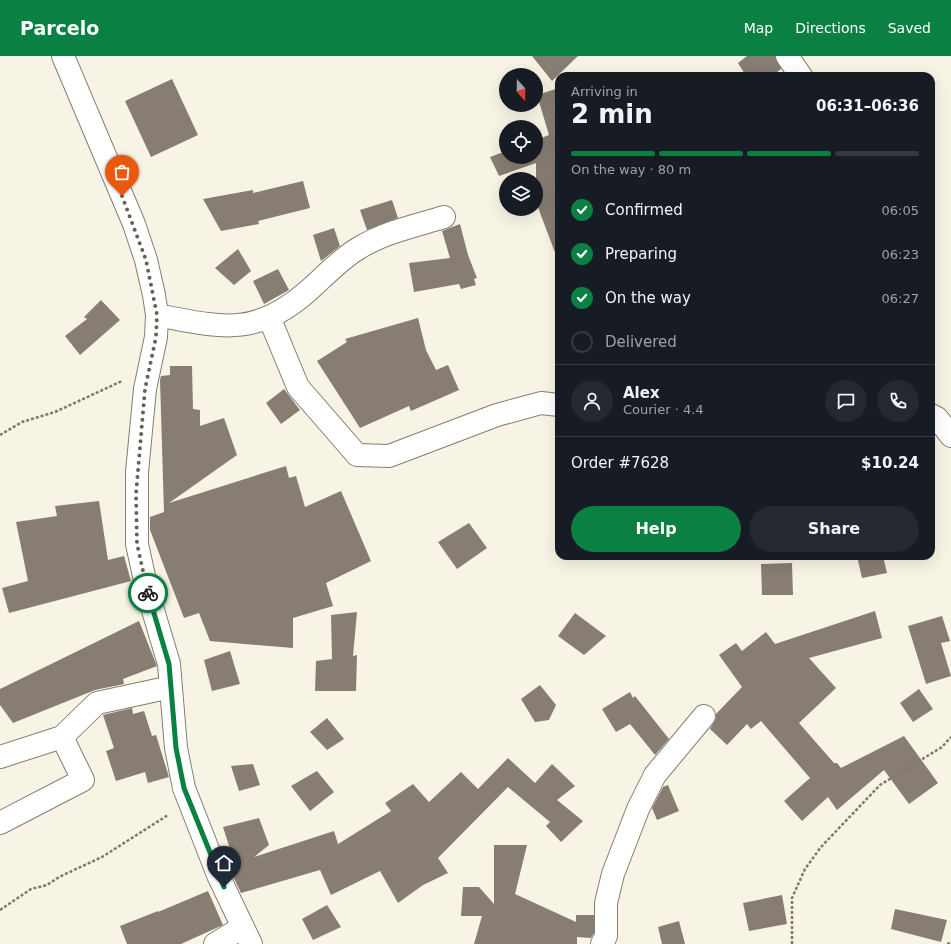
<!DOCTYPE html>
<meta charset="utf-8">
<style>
body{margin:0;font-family:"DejaVu Sans",sans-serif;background:#242831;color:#f1f3f6;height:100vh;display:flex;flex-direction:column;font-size:15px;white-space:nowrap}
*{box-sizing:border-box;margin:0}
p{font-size:13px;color:#9ea1a6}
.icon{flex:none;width:22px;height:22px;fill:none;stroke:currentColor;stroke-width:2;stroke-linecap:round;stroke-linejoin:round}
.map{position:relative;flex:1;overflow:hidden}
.details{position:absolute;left:555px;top:16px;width:380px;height:488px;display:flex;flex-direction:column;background:#171b24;border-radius:12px;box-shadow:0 4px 16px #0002}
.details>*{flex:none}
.needle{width:26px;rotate:160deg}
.fabs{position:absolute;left:499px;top:12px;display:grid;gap:8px}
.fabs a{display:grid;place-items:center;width:44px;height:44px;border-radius:50%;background:#171b24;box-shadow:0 4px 16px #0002;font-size:20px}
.pin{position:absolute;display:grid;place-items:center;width:34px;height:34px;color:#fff;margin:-41px -17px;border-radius:50% 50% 50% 0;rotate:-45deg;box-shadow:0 0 4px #0007}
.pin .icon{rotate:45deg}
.courier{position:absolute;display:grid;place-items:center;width:40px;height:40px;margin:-20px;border:3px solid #0b8043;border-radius:50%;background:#fff;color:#222;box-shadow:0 1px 5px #0007}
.headline em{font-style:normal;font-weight:800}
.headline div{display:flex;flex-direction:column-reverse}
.headline{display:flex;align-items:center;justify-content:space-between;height:68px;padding:0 16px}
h1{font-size:26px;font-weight:800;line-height:30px}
.bar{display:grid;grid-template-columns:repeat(4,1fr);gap:6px 4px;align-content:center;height:48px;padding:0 16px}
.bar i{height:5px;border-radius:3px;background:#363941}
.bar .selected{background:#0b8043}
.bar p{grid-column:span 4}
.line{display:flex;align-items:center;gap:10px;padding:0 16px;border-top:1px solid #363941}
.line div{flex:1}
.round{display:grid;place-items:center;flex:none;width:42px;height:42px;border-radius:21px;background:#242831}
ol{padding:0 16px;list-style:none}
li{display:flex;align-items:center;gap:12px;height:44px}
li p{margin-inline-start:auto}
li .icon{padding:4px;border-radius:50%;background:#0b8043;color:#fff;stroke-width:4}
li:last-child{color:#9ea1a6}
li i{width:22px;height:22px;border:2px solid #363941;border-radius:50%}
.action{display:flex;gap:8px;margin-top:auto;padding:8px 16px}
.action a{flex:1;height:46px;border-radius:24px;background:#0b8043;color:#fff;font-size:16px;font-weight:800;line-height:46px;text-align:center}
.action a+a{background:#242831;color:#f1f3f6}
header{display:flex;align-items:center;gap:24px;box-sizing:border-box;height:56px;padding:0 20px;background:#0b8043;color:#fff}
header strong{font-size:19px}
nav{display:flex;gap:22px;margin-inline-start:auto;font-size:14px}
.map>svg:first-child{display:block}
.building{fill:#887d72}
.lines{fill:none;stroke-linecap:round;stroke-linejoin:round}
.minor-casing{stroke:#827f71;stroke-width:24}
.path{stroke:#7c796f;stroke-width:2.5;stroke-dasharray:3 2;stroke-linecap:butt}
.minor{stroke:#fff;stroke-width:22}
.done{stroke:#636158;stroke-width:4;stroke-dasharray:0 7.2}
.route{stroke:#0b8043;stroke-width:5}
</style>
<header>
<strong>Parcelo</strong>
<nav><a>Map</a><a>Directions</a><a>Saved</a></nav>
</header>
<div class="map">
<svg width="951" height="888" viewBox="0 0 951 888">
<rect width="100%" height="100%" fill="#f8f4e5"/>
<path class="building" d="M532 0H578L552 25Z
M747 0H775L781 13 772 20H746L738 7Z
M172 23 198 79 151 101 125 45Z
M559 32V202H557L536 146V107L499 120 490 101 506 95V101H536V84L549 79 537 39Z
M303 125 310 152 258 165 259 168 221 175 203 143 253 134V137Z
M392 144 398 162 367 174 360 154Z
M460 168 468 199 477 222 474 223 476 229 461 233 459 228 414 236 409 207 450 202 442 175Z
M334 172 340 190 321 205 313 179Z
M238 193 251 215 234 229 215 212Z
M278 213 289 234 264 248 253 225Z
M101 244 120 264 80 299 65 280 87 263 84 261Z
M418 262 426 294 436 314 448 309 459 334 411 355 409 350 360 372 317 305 347 286 345 283Z
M170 310H192L193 353 200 354V370L224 362 237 399 169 447 286 410 289 422 296 420 305 451 341 435 371 505 326 527 333 550 293 562V592L210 585 199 557 184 562 150 474V461L164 456 160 324 161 320 170 319Z
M284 333 300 354 281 368 266 347Z
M99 445 108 504 124 500 131 525 9 557 2 532 28 525 16 466 57 460 55 450Z
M469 467 487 492 457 513 438 486Z
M857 500H883L887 517 862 522Z
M792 507 793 539H762L761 508Z
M875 555 882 582 809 602 836 632 799 667 834 707H837L841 712 904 680 938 727 909 748 884 714 837 754 828 741 802 765 784 745 810 722 761 665 751 673 747 668 727 689 710 673 716 662V658L742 631 719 599 736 587 742 595 766 576 775 588Z
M357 556 353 600 357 599 356 635H315L316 605 332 603 331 559Z
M575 557 606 580 584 599 558 580Z
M942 560 950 585 941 587 951 620 926 628 908 570Z
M139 565 157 610 123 623 124 628 95 634 13 667 0 649V633Z
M230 595 240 628 212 635 204 604Z
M540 629 556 649 549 664 535 666 521 643Z
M919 633 933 653 913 666 900 647Z
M630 636 633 642 635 640 669 683 655 699 630 668 616 676 602 653Z
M132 652 133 658 144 655 152 680 156 679 169 721 148 727 145 716 116 725 106 695 114 692 103 659Z
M327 662 344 683 327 694 310 676Z
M508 702 535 727 552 708 575 730 557 744 583 765 561 786 546 770 550 766 508 731 438 802 448 817 423 829 398 847 380 815 331 839 320 814 241 837 230 814 236 812 223 771 259 762 269 789 254 801 334 775 338 788 391 755 385 747 413 728 429 746 461 716 478 733Z
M253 708 260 729 239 735 231 710Z
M317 715 334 736 310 755 291 730Z
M668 729 679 755 657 764 652 752 663 731Z
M494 789H527L515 838 576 866V859H594V877L591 882 577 881V888H474L482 860H461L463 831H479L494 848Z
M208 835 223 869 181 888H127L120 870 158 855V856Z
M782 839 787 868 749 875 743 847Z
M327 849 341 871 313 884 302 863Z
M895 853 947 864 941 886 891 873Z
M679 865 685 888H662L658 871Z"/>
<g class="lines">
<g class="minor-casing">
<path id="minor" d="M63 0 134 168 146 204 154 239 157 259 156 281 145 333 137 416V488L147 534 169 608 176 692 184 732 218 819 251 888
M787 0 801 20
M157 259C220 271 255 282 308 235 324 221 340 203 359 192 385 176 415 170 444 161
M269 261 298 331 357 399 389 400 497 359 541 347 559 349
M931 359 937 362 951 380
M0 701 62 681 97 647 171 631
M0 767 83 724 62 681
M215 888 243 871
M602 888 606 880V847L613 818 638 753 655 719 704 660"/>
</g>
<path class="path" d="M0 379 22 366 55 356 122 325
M0 854 31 833 47 829 59 821 102 801 168 759
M792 888V842L805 813 821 791 880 729 942 691 951 681
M947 888 951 887"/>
<use href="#minor" class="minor"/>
</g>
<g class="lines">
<path class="done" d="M122 140 146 204 157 259 156 281 145 333 136 438 137 488 148 537"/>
<path class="route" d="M148 537 169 608 176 692 184 732 224 831"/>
</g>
</svg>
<div class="fabs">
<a><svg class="needle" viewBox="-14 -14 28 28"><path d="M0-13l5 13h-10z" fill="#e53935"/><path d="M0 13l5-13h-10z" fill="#9ea1a6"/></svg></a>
<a><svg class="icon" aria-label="locate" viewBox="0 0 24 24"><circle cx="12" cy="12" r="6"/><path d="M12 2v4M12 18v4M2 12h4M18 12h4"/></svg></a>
<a><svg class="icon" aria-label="layers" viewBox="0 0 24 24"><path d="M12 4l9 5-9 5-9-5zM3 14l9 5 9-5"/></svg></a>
</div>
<div class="pin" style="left:122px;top:140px;background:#ea580c"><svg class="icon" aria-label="bag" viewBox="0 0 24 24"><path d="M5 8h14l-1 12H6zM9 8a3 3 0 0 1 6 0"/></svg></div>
<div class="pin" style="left:224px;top:831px;background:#1f2937"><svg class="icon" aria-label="home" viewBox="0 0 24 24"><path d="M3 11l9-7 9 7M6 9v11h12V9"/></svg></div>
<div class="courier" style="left:148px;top:537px"><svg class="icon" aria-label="bike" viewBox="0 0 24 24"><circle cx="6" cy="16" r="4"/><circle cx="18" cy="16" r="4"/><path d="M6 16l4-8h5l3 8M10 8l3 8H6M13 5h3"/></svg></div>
<section class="details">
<div class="headline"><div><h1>2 min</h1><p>Arriving in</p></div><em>06:31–06:36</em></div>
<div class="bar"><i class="selected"></i><i class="selected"></i><i class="selected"></i><i></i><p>On the way · 80 m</p></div>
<ol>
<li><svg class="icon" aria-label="check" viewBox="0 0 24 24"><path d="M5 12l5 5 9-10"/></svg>Confirmed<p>06:05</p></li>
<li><svg class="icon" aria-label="check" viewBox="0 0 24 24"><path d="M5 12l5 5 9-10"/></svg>Preparing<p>06:23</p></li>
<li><svg class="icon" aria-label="check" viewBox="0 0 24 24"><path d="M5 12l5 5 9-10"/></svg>On the way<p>06:27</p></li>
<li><i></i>Delivered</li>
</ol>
<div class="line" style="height:72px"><a class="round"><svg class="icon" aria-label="person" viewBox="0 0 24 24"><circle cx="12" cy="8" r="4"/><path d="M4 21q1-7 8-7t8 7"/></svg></a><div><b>Alex</b><p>Courier · 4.4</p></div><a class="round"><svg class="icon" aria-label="chat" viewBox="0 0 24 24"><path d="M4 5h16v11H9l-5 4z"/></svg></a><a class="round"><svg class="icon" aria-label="phone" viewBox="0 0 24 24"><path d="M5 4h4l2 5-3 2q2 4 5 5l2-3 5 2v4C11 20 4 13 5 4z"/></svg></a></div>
<div class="line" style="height:52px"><div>Order #7628</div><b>$10.24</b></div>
<div class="action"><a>Help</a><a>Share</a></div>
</section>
</div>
